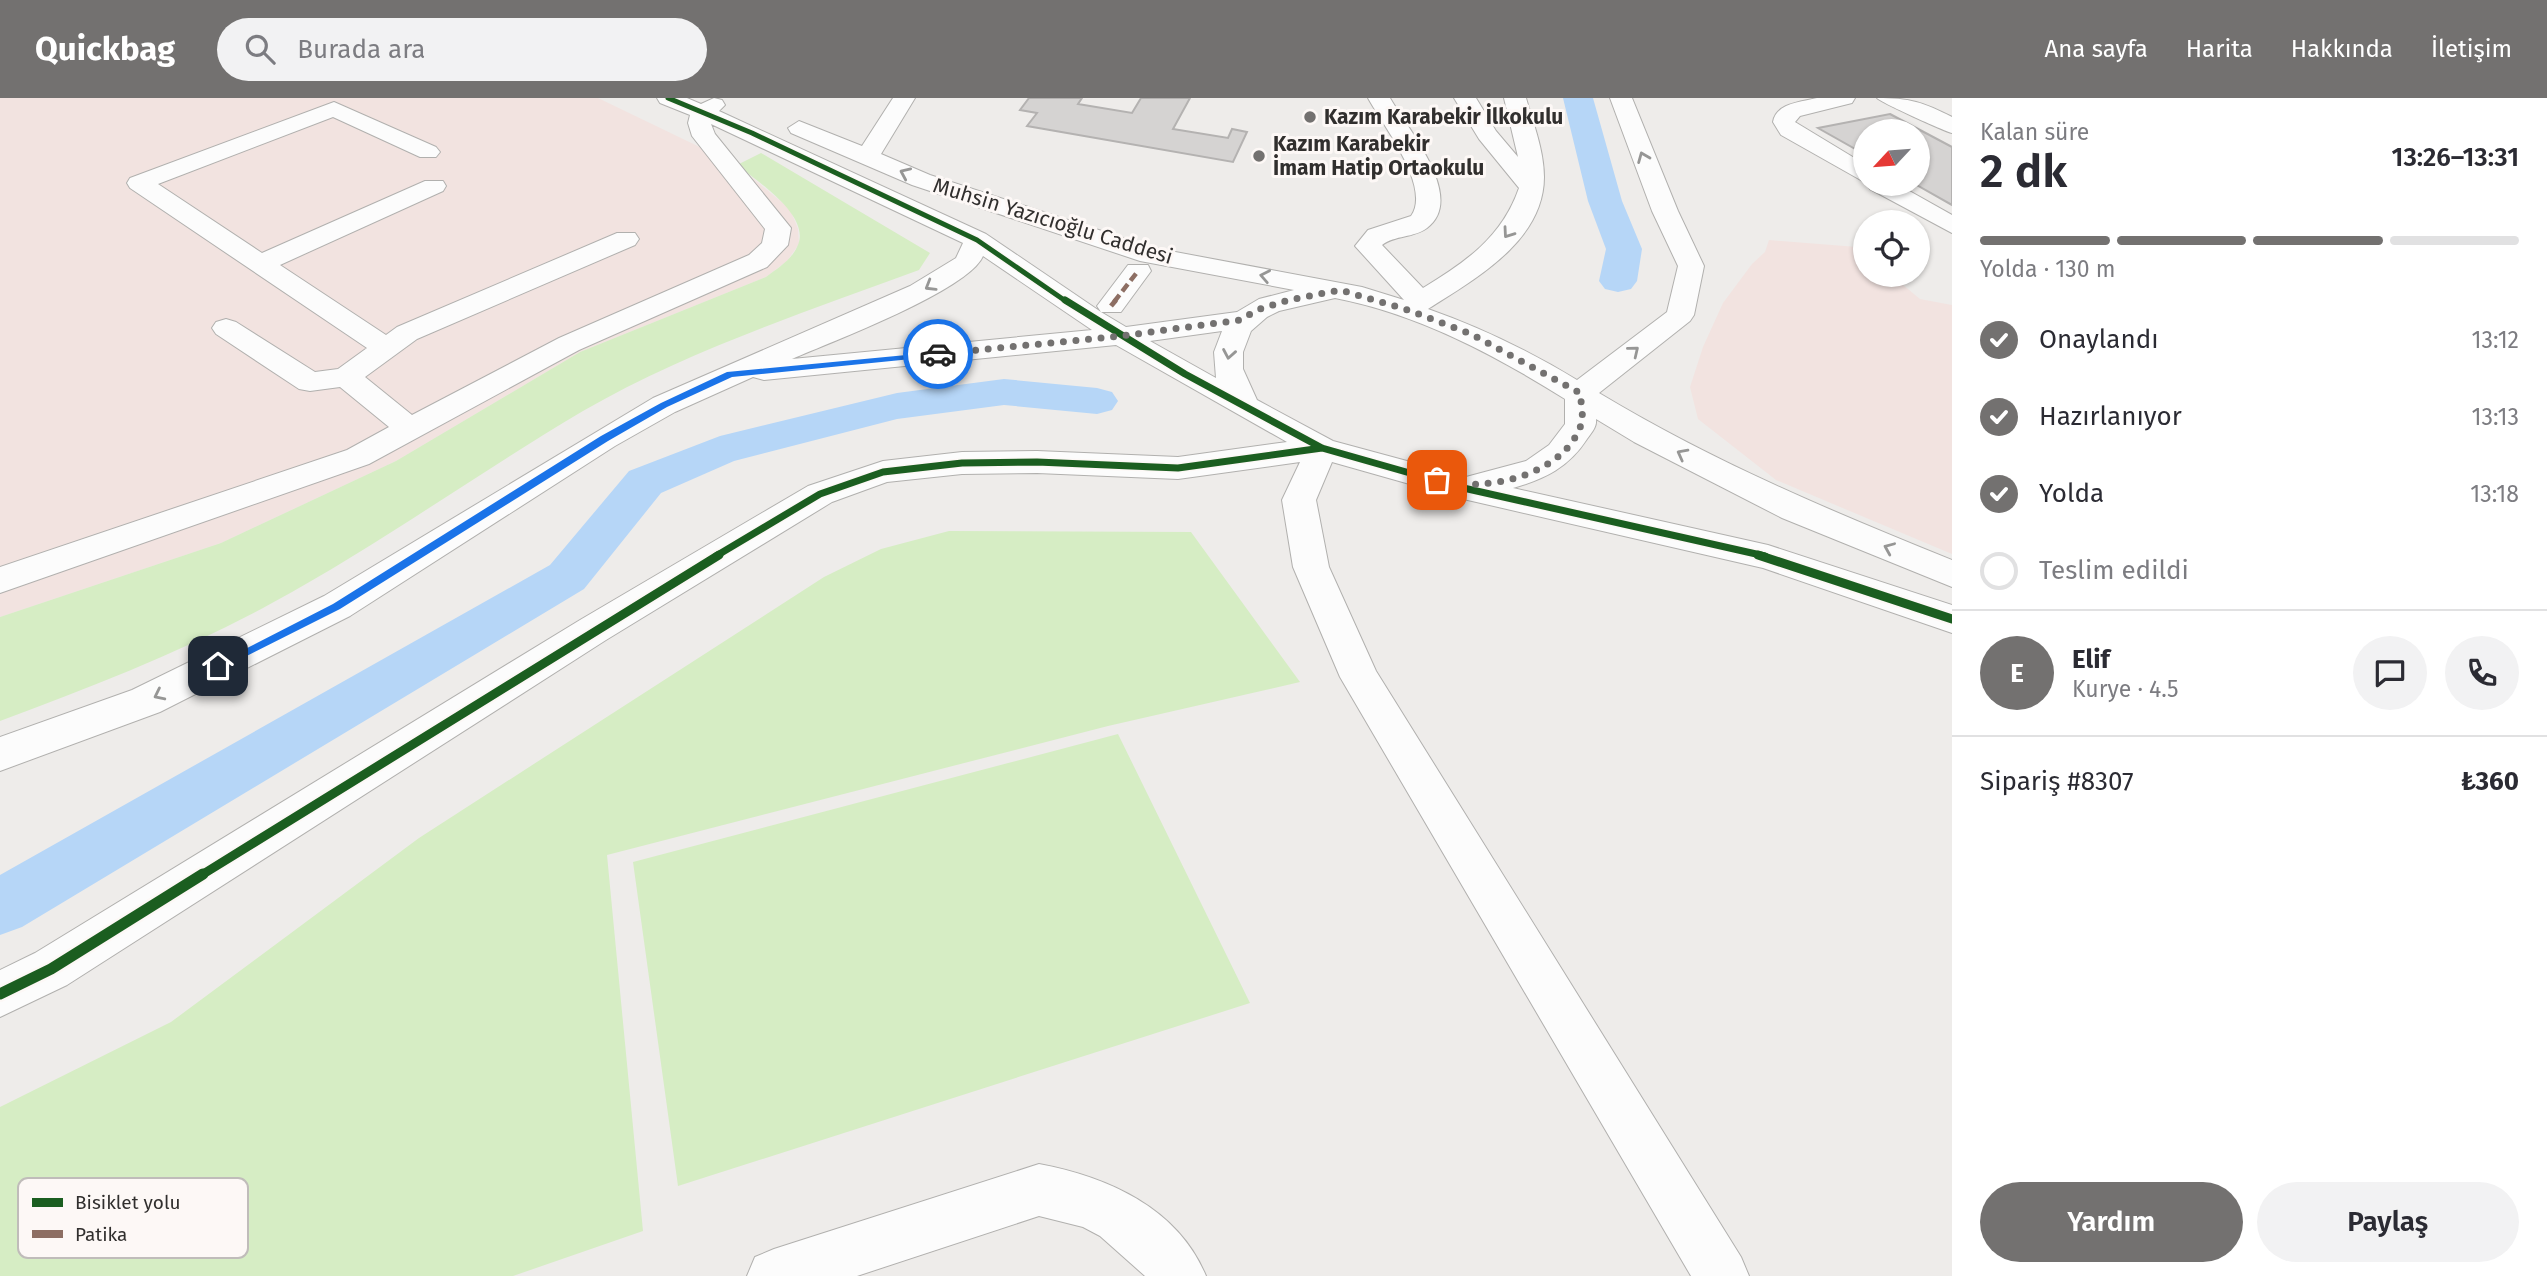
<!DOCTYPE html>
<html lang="tr">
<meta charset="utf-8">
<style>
body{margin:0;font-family:"Fira Sans",sans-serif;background:#f2f2f3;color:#2b2b33;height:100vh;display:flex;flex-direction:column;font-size:26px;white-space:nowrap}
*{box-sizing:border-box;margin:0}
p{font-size:23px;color:#7c7c81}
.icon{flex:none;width:38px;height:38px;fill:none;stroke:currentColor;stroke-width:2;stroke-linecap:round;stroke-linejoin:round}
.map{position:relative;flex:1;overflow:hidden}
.sheet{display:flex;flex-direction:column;background:#fff;width:595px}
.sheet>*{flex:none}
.needle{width:46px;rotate:244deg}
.controls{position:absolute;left:1853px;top:21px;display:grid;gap:14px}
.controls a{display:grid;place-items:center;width:77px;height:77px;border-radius:50%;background:#fff;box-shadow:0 2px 5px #0004;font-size:35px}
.pin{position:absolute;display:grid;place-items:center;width:60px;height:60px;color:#fff;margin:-30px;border-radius:14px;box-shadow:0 4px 10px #0006}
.courier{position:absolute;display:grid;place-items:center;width:70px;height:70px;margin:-35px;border:5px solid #1a73e8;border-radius:50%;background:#fff;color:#222;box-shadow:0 2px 9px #0007}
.summary em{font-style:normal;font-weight:600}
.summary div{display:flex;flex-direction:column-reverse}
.summary{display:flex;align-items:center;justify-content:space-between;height:119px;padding:0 28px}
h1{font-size:46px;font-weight:600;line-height:52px}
.bar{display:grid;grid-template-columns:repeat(4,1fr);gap:10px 7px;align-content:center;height:84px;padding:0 28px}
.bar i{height:9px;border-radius:5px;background:#e1e1e2}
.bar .selected{background:#737170}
.bar p{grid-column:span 4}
.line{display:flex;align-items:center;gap:18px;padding:0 28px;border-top:2px solid #e1e1e2}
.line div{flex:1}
.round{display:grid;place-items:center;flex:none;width:74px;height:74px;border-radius:37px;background:#f2f2f3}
ol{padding:0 28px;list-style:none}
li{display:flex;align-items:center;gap:21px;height:77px}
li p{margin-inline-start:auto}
li .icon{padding:7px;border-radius:50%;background:#737170;color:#fff;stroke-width:4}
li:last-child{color:#7c7c81}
li i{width:38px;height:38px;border:4px solid #e1e1e2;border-radius:50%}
.action{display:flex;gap:14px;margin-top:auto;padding:14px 28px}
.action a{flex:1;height:80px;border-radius:42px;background:#737170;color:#fff;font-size:28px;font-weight:600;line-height:80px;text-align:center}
.action a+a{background:#f2f2f3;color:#2b2b33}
header{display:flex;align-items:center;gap:42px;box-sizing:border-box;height:98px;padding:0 35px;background:#737170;color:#fff}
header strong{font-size:33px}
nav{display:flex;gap:38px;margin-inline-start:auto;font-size:24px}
.search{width:490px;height:63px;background:#f2f2f3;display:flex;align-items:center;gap:18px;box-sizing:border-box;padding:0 24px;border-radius:38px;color:#7c7c81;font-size:26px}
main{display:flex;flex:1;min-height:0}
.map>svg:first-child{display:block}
.industrial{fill:#f2e3e0}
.green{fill:#d6edc4}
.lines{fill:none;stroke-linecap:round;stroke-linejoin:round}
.canal{fill:#b6d6f7;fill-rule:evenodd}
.building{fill:#d5d3d2;stroke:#b4b2b1;stroke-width:2}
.minor-casing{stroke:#b1b0ae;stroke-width:2}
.minor{fill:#fcfcfc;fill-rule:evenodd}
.quiet-far1{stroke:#8d6e63;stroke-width:4.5;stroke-dasharray:9 4.5;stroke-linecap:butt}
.quiet{stroke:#8d6e63;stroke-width:5;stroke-dasharray:11 5;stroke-linecap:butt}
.cycleway-far3-casing{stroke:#fdf8f6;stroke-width:8}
.cycleway-far2-casing{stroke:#fdf8f6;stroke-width:10}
.cycleway-far1-casing{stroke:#fdf8f6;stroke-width:13}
.cycleway-casing{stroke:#fdf8f6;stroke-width:16}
.cycleway-far3{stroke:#1b5e20;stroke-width:5}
.cycleway-far2{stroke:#1b5e20;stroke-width:7}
.cycleway-far1{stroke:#1b5e20;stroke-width:9}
.cycleway{stroke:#1b5e20;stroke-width:11}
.oneway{stroke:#969695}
.route{fill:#1a73e8}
.done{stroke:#737170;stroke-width:7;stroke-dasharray:0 12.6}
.poi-dot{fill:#737170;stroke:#fdf8f6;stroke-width:2.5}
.labels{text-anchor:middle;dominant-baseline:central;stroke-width:6;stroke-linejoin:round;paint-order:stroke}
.far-poi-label{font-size:21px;font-weight:bold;fill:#312f2e;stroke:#fdf8f6;text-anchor:start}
.far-street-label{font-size:21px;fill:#312f2e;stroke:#fdf8f6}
.key{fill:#fdf8f6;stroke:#c0bcba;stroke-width:2}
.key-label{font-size:19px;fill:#312f2e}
</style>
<header>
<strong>Quickbag</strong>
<div class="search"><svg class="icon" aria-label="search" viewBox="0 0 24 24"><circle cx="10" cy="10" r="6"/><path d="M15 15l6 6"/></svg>Burada ara</div>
<nav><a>Ana sayfa</a><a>Harita</a><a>Hakkında</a><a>İletişim</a></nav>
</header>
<main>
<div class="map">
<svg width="1952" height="1178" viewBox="0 0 1952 1178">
<rect width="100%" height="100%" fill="#eeecea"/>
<path class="industrial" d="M0 0H598L737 67 790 111 798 131 799 146 787 163 766 179 580 254 396 363 221 445 0 519Z
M1769 142 1857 149 1865 156 1866 177H1891L1920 201 1952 207V456L1776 382 1698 321 1690 289 1703 249 1723 205 1752 166 1765 154Z"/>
<path class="green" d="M761 55 930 155 919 172C806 214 688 252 583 313 478 375 379 447 272 505 185 553 93 588 0 623V519L221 445 396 363 580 254 766 179C778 170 791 162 797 149 813 119 757 83 737 67Z
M949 433 1191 434 1300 584 1108 628 607 757 643 1133 513 1178H0V1009L171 924 419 740 824 479 881 451Z
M1118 636 1250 905 678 1088 633 764Z"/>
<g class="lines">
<path class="canal" d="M1563 0H1593L1622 103 1642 151 1637 183 1631 191 1618 194 1605 191 1599 183 1606 151 1588 103Z
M1004 281 1097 290 1112 294 1118 303 1112 312 1097 316 1004 307 897 321 734 363 661 395 584 491 22 829 0 837V777L550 467 629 373 720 338 897 295Z"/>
</g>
<path class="building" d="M1029 0H1082L1078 6 1132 15 1141 0H1190L1173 31 1228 40 1232 31 1247 34 1233 64 1027 28 1037 15 1020 12Z
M1890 16 1952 49V107L1915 86H1918V33H1866V57L1818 30Z"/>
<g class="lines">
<g class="minor-casing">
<path id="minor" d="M657 0H687L701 6 714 0 722 2 725 7 719 13 986 136 1101 214 1097 208 1128 167H1148L1151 173 1121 214H1101L1126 229 1237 214 1259 201 1294 192 1140 163 912 87 791 35 788 30 799 23 862 48 893 0H915L881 56 930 77 1154 150 1362 189 1404 202 1355 148 1368 132 1411 118C1432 89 1382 26 1368 0H1390C1407 30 1467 100 1427 130 1414 140 1395 137 1382 147L1423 190C1466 164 1502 139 1519 90L1479 41 1454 0H1476L1496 33 1518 59 1504 0H1526C1533 25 1544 52 1544 79 1544 143 1475 181 1428 211 1482 230 1529 253 1577 282L1667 214 1678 168 1652 113 1610 0H1632L1678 113 1704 168 1694 217 1690 223 1599 295C1712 363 1830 413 1952 462V489L1782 420 1634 344 1596 321C1597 329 1592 334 1587 341 1569 369 1545 381 1513 390L1768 447 1952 507V535L1763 470 1459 400 1332 364 1316 402 1329 469 1376 573 1741 1159 1749 1178H1691L1340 579 1293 469 1282 402 1300 364 1178 381 1037 375 962 376 887 384 832 404 606 542 67 887 0 919V872L35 855 580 522 808 388 883 363 962 354 1037 353 1178 359 1287 344 1116 247 764 282 753 279 675 314 615 348 350 518 160 614 0 673V639L132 592 324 498 653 300 910 188 956 160 963 145 711 26 715 36 791 130 788 147 767 169 579 252 369 366 0 495V469L347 352 389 329 340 289 310 293 299 291 216 236 212 230 216 224 226 221 236 224 315 274 338 271 367 250 130 90 127 85 130 80 334 4 436 49 440 54 436 59H420L333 19 158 86 262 155 425 83H443L446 88 443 93 280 167 386 237 397 229 617 135H635L639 141 635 147 417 241 365 279 412 317 559 240 749 157 762 145 765 131 692 38 688 25 690 17 660 5ZM983 158 1092 232 792 261C831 244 969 192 983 158ZM1335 200C1418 216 1495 257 1565 301V326L1549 347 1526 363 1466 379 1333 343 1257 302 1243 271V254L1251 233 1267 219 1279 213ZM1222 233 1214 254 1216 280 1150 243Z
M1817 0H1855L1852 5 1800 18 1795 24 1866 67V85L1781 37 1773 24C1776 5 1801 4 1817 0Z
M1877 0C1910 0 1923 4 1952 19V35C1944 33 1880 4 1877 0Z
M1867 86H1897L1952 117V135L1870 91Z
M1039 1066C1108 1079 1178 1110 1206 1178H1145L1100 1138 1083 1129 1039 1118 857 1178H747L755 1159 774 1151Z"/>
</g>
<use href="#minor" class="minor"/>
<path class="quiet-far1" d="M1114 204 1138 173"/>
<path class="quiet" d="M1111 208 1116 202"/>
<g class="cycleway-far3-casing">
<path id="cycleway-far3" d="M668 0 752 35 977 142 1067 204"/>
</g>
<g class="cycleway-far2-casing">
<path id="cycleway-far2" d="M1065 202 1185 276 1322 350 1459 389 1765 458
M716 458 820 396 883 374 962 365 1037 364 1178 370 1322 350"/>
</g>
<g class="cycleway-far1-casing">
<path id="cycleway-far1" d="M1758 457 1952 521
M200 778 719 457"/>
</g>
<g class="cycleway-casing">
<path id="cycleway" d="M0 896 51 871 203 776"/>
</g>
<use href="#cycleway-far3" class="cycleway-far3"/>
<use href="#cycleway-far2" class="cycleway-far2"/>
<use href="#cycleway-far1" class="cycleway-far1"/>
<use href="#cycleway" class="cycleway"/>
</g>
<defs><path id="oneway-chevron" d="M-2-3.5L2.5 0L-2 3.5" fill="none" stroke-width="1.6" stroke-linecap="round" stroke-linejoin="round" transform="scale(1.75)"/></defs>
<g class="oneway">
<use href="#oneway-chevron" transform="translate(1643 59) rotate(-112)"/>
<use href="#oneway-chevron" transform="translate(905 75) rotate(-156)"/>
<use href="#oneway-chevron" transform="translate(1508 135) rotate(125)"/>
<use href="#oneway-chevron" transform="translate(1265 178) rotate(-169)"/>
<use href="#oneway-chevron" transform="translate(930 188) rotate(149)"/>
<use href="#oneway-chevron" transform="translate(1634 253) rotate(-39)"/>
<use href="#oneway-chevron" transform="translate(1229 256) rotate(100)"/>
<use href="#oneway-chevron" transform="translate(1682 356) rotate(-152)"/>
<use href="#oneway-chevron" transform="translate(1889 450) rotate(-157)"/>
<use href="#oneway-chevron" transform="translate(159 597) rotate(154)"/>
</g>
<path class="route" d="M938 254 941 258 732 279 667 309 608 343 340 511 221 571 212 568 333 506 601 338 661 305 727 274Z"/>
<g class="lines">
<path class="done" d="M938 256 1121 238 1240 222 1257 212 1289 202 1340 192 1408 212 1471 236 1580 295C1581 305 1584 317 1581 327 1563 379 1482 395 1437 382"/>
</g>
<g class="poi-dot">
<circle cx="1310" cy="19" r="7"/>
<circle cx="1259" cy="58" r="7"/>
</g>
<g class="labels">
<g class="far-poi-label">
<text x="1324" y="19">Kazım Karabekir İlkokulu</text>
<text x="1273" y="46">Kazım Karabekir<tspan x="1273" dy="24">İmam Hatip Ortaokulu</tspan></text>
</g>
<g class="far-street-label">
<text transform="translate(1053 123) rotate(17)">Muhsin Yazıcıoğlu Caddesi</text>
</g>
</g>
<rect x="18" y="1080" width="230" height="80" rx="10" class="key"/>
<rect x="32" y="1100" width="31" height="9" fill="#1b5e20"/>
<rect x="32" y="1132" width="31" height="8" fill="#8d6e63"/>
<g class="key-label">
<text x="75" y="1111">Bisiklet yolu</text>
<text x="75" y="1143">Patika</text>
</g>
</svg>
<div class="controls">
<a><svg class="needle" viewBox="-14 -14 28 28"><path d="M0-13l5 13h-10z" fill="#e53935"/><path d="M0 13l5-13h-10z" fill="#7c7c81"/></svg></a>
<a><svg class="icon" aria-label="locate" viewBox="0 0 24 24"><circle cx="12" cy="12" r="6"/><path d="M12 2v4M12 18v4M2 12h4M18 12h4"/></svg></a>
</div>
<div class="pin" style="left:1437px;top:382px;background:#ea580c"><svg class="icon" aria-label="bag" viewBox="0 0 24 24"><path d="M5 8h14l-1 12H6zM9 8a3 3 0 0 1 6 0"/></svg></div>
<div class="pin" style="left:218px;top:568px;background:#1f2937"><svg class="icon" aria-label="home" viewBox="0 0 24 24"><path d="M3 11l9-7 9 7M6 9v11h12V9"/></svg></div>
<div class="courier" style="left:938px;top:256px"><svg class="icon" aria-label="car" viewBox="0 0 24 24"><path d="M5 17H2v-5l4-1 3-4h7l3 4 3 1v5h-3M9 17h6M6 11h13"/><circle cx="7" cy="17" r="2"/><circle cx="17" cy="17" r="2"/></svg></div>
</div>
<section class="sheet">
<div class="summary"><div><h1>2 dk</h1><p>Kalan süre</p></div><em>13:26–13:31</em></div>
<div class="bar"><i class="selected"></i><i class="selected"></i><i class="selected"></i><i></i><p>Yolda · 130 m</p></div>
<ol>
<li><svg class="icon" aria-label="check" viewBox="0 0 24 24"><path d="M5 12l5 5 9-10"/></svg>Onaylandı<p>13:12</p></li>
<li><svg class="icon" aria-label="check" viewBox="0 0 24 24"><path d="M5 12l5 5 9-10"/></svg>Hazırlanıyor<p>13:13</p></li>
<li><svg class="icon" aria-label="check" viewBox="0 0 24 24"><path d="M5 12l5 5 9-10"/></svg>Yolda<p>13:18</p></li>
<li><i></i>Teslim edildi</li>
</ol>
<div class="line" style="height:126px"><b class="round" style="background:#737170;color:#fff">E</b><div><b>Elif</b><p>Kurye · 4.5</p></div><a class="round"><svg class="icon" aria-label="chat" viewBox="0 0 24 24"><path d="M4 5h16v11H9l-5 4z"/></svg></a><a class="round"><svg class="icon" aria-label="phone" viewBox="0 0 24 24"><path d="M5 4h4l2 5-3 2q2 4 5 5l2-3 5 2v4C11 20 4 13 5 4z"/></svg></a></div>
<div class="line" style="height:91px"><div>Sipariş #8307</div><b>₺360</b></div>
<div class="action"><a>Yardım</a><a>Paylaş</a></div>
</section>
</main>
